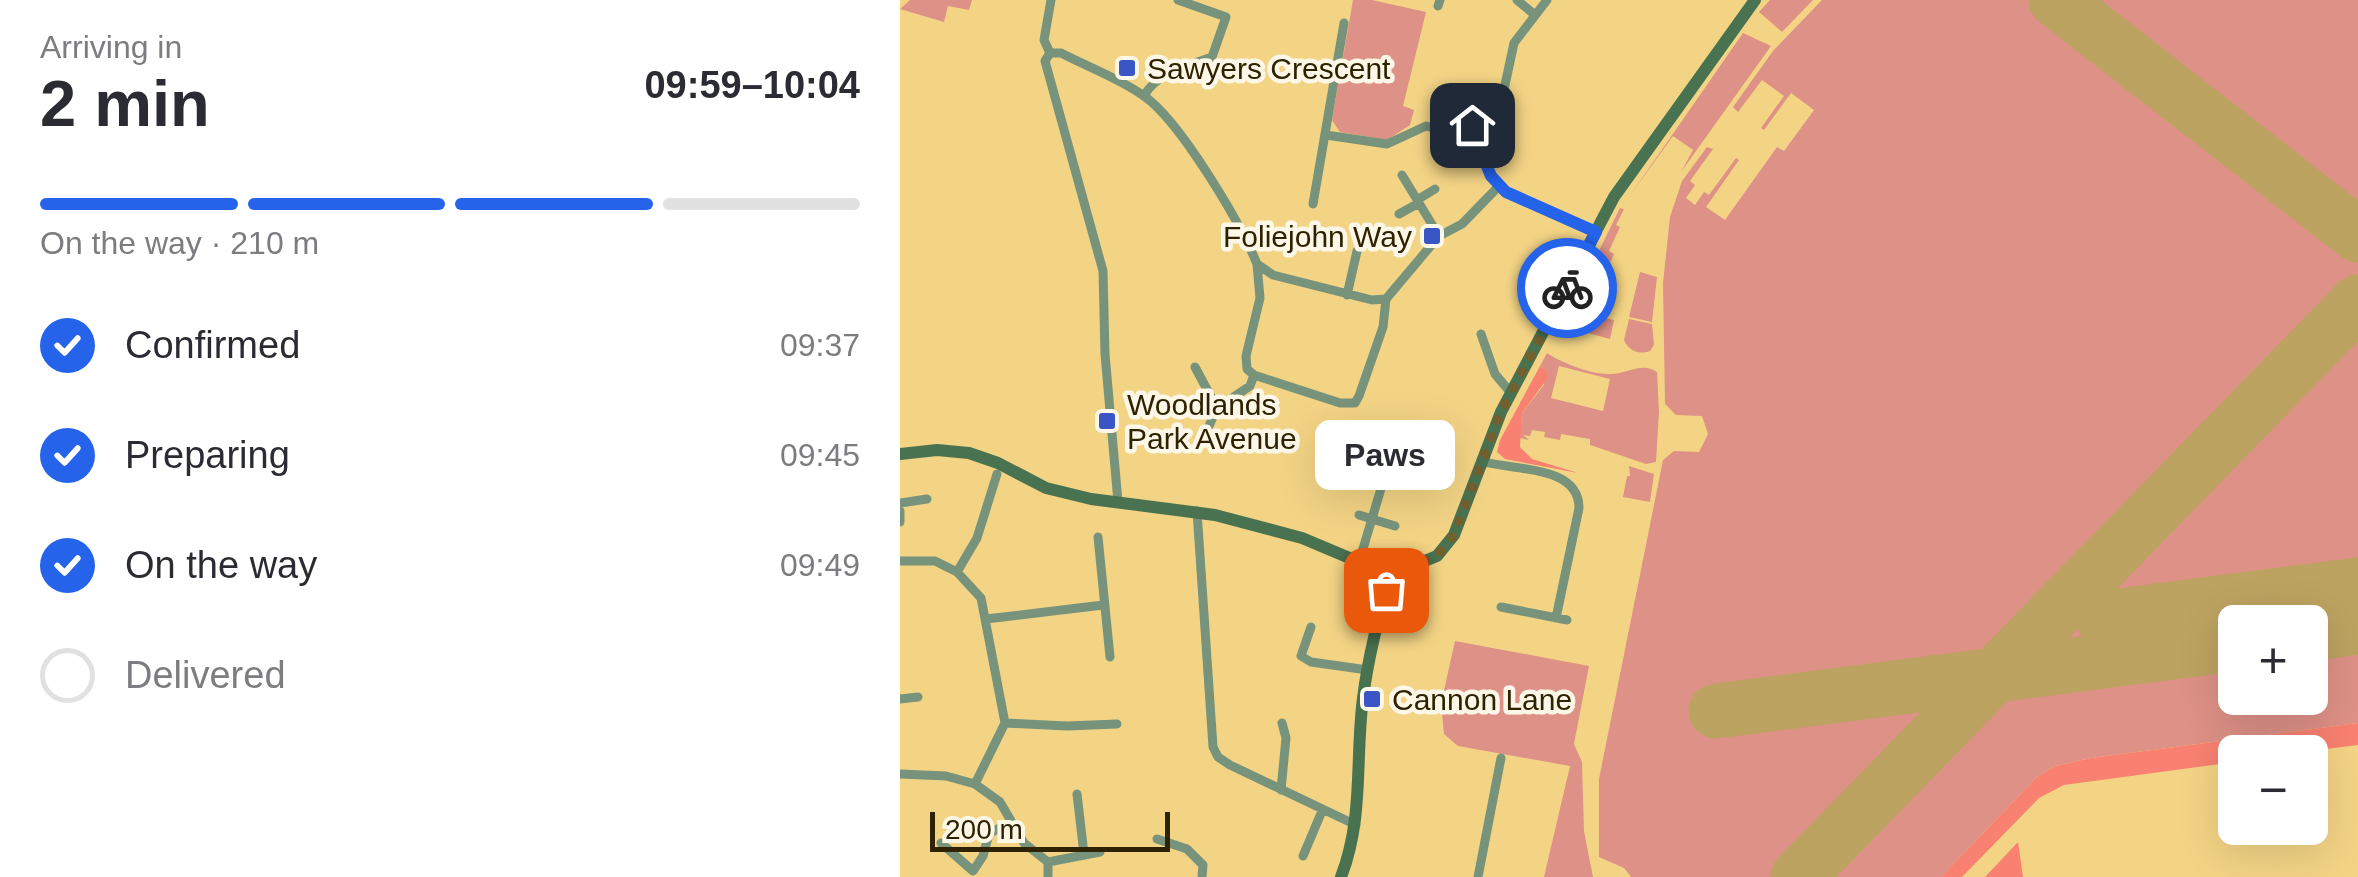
<!DOCTYPE html>
<meta charset="utf-8">
<style>
body{margin:0;font-family:Arial,sans-serif;background:#f7f7f7;color:#2b2b33;height:100vh;display:flex;flex-direction:column;font-size:38px;white-space:nowrap}
*{box-sizing:border-box;margin:0}
p{font-size:32px;color:#7c7c81}
.icon{flex:none;width:55px;height:55px;fill:none;stroke:currentColor;stroke-width:2;stroke-linecap:round;stroke-linejoin:round}
.map{position:relative;flex:1;overflow:hidden}
.panel{display:flex;flex-direction:column;background:#fff;width:900px}
.panel>*{flex:none}
.tools{position:absolute;left:1318px;top:605px;display:grid;gap:20px}
.tools a{display:grid;place-items:center;width:110px;height:110px;border-radius:15px;background:#fff;box-shadow:0 10px 40px #0002;font-size:50px}
.scale{position:absolute;left:30px;bottom:25px;width:240px;box-sizing:border-box;padding-left:10px;border:5px solid #2e2201;border-top:0;font-size:28px;line-height:35px;white-space:nowrap;color:#2e2201;-webkit-text-stroke:8px #fdf7e8;paint-order:stroke}
.pin{position:absolute;display:grid;place-items:center;width:85px;height:85px;color:#fff;margin:-42px;border-radius:20px;box-shadow:0 5px 15px #0006}
.courier{position:absolute;display:grid;place-items:center;width:100px;height:100px;margin:-50px;border:8px solid #2563eb;border-radius:50%;background:#fff;color:#222;box-shadow:0 2px 12px #0007}
.bubble{position:absolute;height:70px;border-radius:15px;background:#fff;box-shadow:0 10px 40px #0002;font-size:32px;font-weight:600;line-height:70px;text-align:center}
.overview em{font-style:normal;font-weight:600}
.overview div{display:flex;flex-direction:column-reverse}
.overview{display:flex;align-items:center;justify-content:space-between;height:170px;padding:0 40px}
h1{font-size:65px;font-weight:600;line-height:75px}
.bar{display:grid;grid-template-columns:repeat(4,1fr);gap:15px 10px;align-content:center;height:120px;padding:0 40px}
.bar i{height:12px;border-radius:8px;background:#e1e1e2}
.bar .on{background:#2563eb}
.bar p{grid-column:span 4}
ol{padding:0 40px;list-style:none}
li{display:flex;align-items:center;gap:30px;height:110px}
li p{margin-inline-start:auto}
li .icon{padding:10px;border-radius:50%;background:#2563eb;color:#fff;stroke-width:4}
li:last-child{color:#7c7c81}
li i{width:55px;height:55px;border:5px solid #e1e1e2;border-radius:50%}
main{display:flex;flex:1;min-height:0}
.map>svg:first-child{display:block}
.green{fill:#de9186;fill-rule:evenodd}
.forest{fill:#f88171}
.lines{fill:none;stroke-linecap:round;stroke-linejoin:round}
.runway{stroke:#bda361;stroke-width:55}
.street{stroke:#78937b;stroke-width:9}
.secondary{stroke:#497250;stroke-width:12}
.done{stroke:#73602f;stroke-width:10;stroke-dasharray:0 18}
.route{stroke:#2563eb;stroke-width:12}
.poi-dot{fill:#3955c6;stroke:#fdf7e8;stroke-width:4}
.labels{text-anchor:middle;dominant-baseline:central;stroke-width:9;stroke-linejoin:round;paint-order:stroke}
.poi-label{font-size:30px;fill:#2e2201;stroke:#fdf7e8;text-anchor:start}
</style>
<main>
<section class="panel">
<div class="overview"><div><h1>2 min</h1><p>Arriving in</p></div><em>09:59–10:04</em></div>
<div class="bar"><i class="on"></i><i class="on"></i><i class="on"></i><i></i><p>On the way · 210 m</p></div>
<ol>
<li><svg class="icon" aria-label="check" viewBox="0 0 24 24"><path d="M5 12l5 5 9-10"/></svg>Confirmed<p>09:37</p></li>
<li><svg class="icon" aria-label="check" viewBox="0 0 24 24"><path d="M5 12l5 5 9-10"/></svg>Preparing<p>09:45</p></li>
<li><svg class="icon" aria-label="check" viewBox="0 0 24 24"><path d="M5 12l5 5 9-10"/></svg>On the way<p>09:49</p></li>
<li><i></i>Delivered</li>
</ol>
</section>
<div class="map">
<svg width="1458" height="877" viewBox="0 0 1458 877">
<rect width="100%" height="100%" fill="#f3d485"/>
<path class="green" d="M10 0H72L69 10 48 6 44 22 0 9Z
M453 0H472L526 12 503 106 514 110 510 125 487 140 440 132 432 120Z
M870 0H913L882 32 859 12Z
M922 0H1458V723L1191 758 1155 766 1138 776 1041 877H731L724 868 699 857V779L763 460 774 451 799 452 808 434 802 416 776 415 765 404 763 283 770 217 782 181 807 147 813 149 790 181 795 185 786 198 795 205 804 192 809 195 836 158 839 160 806 207 825 220 877 147 884 151 914 110 891 93 864 130 861 128 884 96 862 80 838 112 833 107 873 51ZM1335 622H1410V698H1335Z
M843 33 871 46 781 172 793 150 773 136 727 200Z
M720 208 724 209 716 225 720 227 709 251 714 254 698 290 693 315 714 320 710 339 669 328 659 332Z
M740 272 757 277 752 322 729 317Z
M729 319 752 324 754 345 750 351C738 355 729 351 724 340Z
M647 353C662 363 690 374 709 374 726 375 741 361 757 372L759 412 756 462 746 464 690 445V439L661 434 660 440 644 437 645 432 632 430 630 436 623 435 629 440 620 438 622 413 644 385 643 368 640 366ZM659 366 710 379 703 411 651 398Z
M729 466 754 474 750 502 723 497 727 476H730Z
M555 641 689 666 674 744 682 762 684 831 693 877H644L670 766 558 746 544 734 541 704Z"/>
<path class="forest" d="M640 366 647 372V379L622 413 620 447 632 459 678 473 605 459 597 452 600 440Z
M1458 723V745L1402 752H1335V762L1164 785 1139 798 1062 877H1041L1138 776 1155 766 1191 758Z
M1118 842 1123 877H1085Z"/>
<g class="lines">
<path class="runway" d="M1156 0 1458 235
M1203 618 1458 585
M1410 634 1458 627
M816 711 1335 644
M898 877 1458 302"/>
<path class="street" d="M617 0 635 15
M538 6 540 0
M150 53 144 40 151 0
M244 96C257 72 288 66 312 57L326 17 278 0
M561 140a15 15 0 1 1 30 0a15 15 0 1 1-30 0Z
M586 129 599 113 614 43 647 0
M426 135 487 144 526 126 561 135
M581 154 591 176 606 193 695 232
M502 175 539 236
M517 200 535 189
M413 204 444 23
M499 214 519 203
M357 264 360 298 346 356 347 369 354 375 440 403H455L459 396 483 327 486 299
M447 295 457 251
M581 334 595 374 611 393
M295 367 317 408
M309 426 317 408 350 386 354 375
M581 461C612 471 679 464 679 508L656 618
M218 502 205 354 203 271 145 61 150 53H161C188 67 219 78 244 96 280 121 340 222 357 264L373 275 472 300 486 299 539 236 562 224 599 186
M0 503 27 499
M0 511V522
M297 511 313 747 318 757 330 765 456 825
M459 515 495 526
M198 537 210 657
M0 561H35L57 572 81 598 105 723 75 784
M459 562 483 482
M57 572 77 538 97 474
M601 607 667 620
M86 619 203 605
M411 627 401 656 411 662 468 670
M0 699 18 697
M105 723 167 726 217 724
M0 774 46 776 75 784 100 802 124 843 148 862 200 852
M381 790 386 738 382 723
M177 794 184 854
M257 839 287 849 303 865 302 877
M41 843 73 871 83 856 89 834 111 821
M403 856 422 811
M148 862V877
M578 877 601 758"/>
<path class="secondary" d="M0 454 37 450 69 453 98 463 146 488 191 499 315 515 402 538 490 575
M490 575 537 556 554 535 601 412 714 197 855 0
M441 877C464 818 455 759 463 698 468 657 479 616 490 575"/>
</g>
<g class="lines">
<path class="done" d="M486 590 490 575 537 556 554 535 601 412 667 288"/>
<path class="route" d="M572 125 561 135V145L572 154H582L591 176 606 192 696 232 667 288"/>
</g>
<g class="poi-dot">
<rect x="217" y="58" width="20" height="20" rx="5"/>
<rect x="522" y="226" width="20" height="20" rx="5"/>
<rect x="197" y="411" width="20" height="20" rx="5"/>
<rect x="462" y="689" width="20" height="20" rx="5"/>
</g>
<g class="labels">
<g class="poi-label">
<text x="247" y="68">Sawyers Crescent</text>
<text x="512" y="236" text-anchor="end">Foliejohn Way</text>
<text x="227" y="404">Woodlands<tspan x="227" dy="34">Park Avenue</tspan></text>
<text x="492" y="699">Cannon Lane</text>
</g>
</g>
</svg>
<div class="tools">
<a>+</a>
<a>−</a>
</div>
<div class="scale">200 m</div>
<div class="pin" style="left:486px;top:590px;background:#ea580c"><svg class="icon" aria-label="bag" viewBox="0 0 24 24"><path d="M5 8h14l-1 12H6zM9 8a3 3 0 0 1 6 0"/></svg></div>
<div class="pin" style="left:572px;top:125px;background:#1f2937"><svg class="icon" aria-label="home" viewBox="0 0 24 24"><path d="M3 11l9-7 9 7M6 9v11h12V9"/></svg></div>
<div class="courier" style="left:667px;top:288px"><svg class="icon" aria-label="bike" viewBox="0 0 24 24"><circle cx="6" cy="16" r="4"/><circle cx="18" cy="16" r="4"/><path d="M6 16l4-8h5l3 8M10 8l3 8H6M13 5h3"/></svg></div>
<div class="bubble" style="left:415px;top:420px;width:140px">Paws</div>
</div>
</main>
